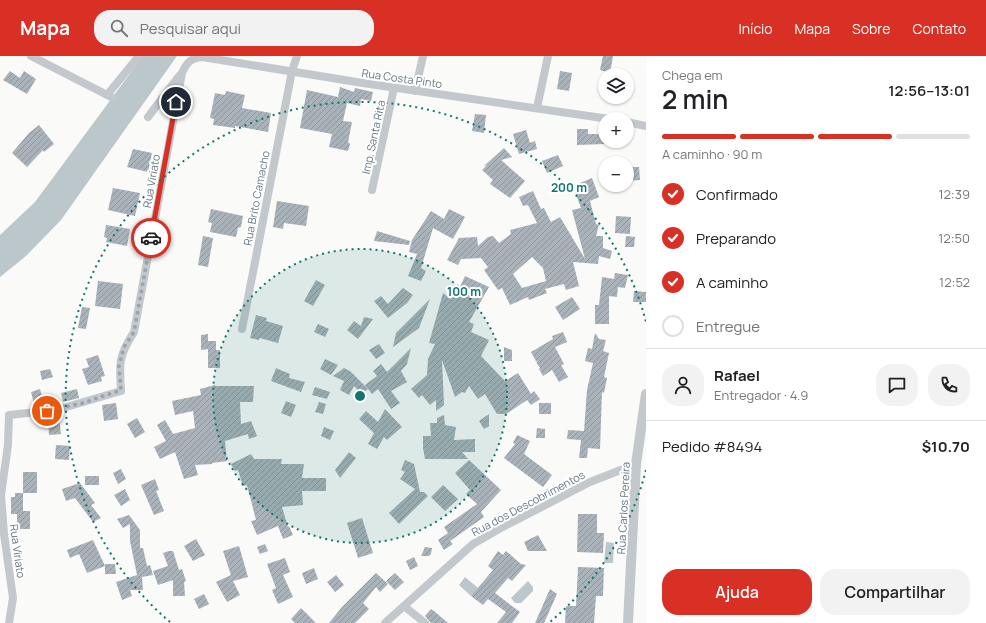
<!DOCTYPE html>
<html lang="pt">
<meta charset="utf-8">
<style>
body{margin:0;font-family:Manrope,sans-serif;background:#f2f2f2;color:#202124;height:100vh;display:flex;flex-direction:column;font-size:15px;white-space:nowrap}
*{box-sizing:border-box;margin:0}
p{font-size:13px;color:#757577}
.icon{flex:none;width:22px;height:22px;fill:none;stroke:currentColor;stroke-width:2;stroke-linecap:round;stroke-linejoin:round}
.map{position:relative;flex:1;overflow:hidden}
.sheet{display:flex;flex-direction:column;background:#fff;width:340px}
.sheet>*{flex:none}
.buttons{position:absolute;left:598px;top:12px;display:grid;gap:8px}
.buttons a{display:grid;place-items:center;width:36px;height:36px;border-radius:50%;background:#fff;box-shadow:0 1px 3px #0004;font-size:20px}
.pin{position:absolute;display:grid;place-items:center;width:34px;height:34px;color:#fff;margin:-17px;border:2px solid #fff;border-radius:50%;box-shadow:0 1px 4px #0007}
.courier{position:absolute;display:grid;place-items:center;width:40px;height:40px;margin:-20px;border:3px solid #d93025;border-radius:50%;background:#fff;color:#222;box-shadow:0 1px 5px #0007}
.summary em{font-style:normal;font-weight:600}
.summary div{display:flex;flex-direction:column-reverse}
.summary{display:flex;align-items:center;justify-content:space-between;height:68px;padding:0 16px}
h1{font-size:26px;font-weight:600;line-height:30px}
.bar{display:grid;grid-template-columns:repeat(4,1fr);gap:6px 4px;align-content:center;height:48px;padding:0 16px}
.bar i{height:5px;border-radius:3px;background:#e0e0e0}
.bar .current{background:#d93025}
.bar p{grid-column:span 4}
.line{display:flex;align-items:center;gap:10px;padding:0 16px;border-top:1px solid #e0e0e0}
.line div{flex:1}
.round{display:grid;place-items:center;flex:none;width:42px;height:42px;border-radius:16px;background:#f2f2f2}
ol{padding:0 16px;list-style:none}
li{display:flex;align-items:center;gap:12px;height:44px}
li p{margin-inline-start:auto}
li .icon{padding:4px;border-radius:50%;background:#d93025;color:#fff;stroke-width:4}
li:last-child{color:#757577}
li i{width:22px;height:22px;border:2px solid #e0e0e0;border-radius:50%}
.action{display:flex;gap:8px;margin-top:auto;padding:8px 16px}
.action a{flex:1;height:46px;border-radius:16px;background:#d93025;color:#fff;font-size:16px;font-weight:600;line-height:46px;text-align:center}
.action a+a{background:#f2f2f2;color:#202124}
header{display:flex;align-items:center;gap:24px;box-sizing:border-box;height:56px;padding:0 20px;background:#d93025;color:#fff}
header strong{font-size:19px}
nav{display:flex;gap:22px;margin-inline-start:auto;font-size:14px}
.search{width:280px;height:36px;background:#f2f2f2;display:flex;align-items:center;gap:10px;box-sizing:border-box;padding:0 14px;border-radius:16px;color:#757577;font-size:15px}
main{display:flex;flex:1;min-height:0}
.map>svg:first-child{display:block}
.water{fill:#bbc7cb}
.building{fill:url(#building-hatch);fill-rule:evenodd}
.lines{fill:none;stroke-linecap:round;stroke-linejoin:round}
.minor{stroke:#c3c8cc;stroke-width:8}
.tertiary{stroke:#c3c8cc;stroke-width:10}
.done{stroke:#99a4ac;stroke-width:4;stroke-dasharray:0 7.2}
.route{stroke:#d93025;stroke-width:5}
.ring{fill:none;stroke:#0f766e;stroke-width:2;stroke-dasharray:2 4}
.labels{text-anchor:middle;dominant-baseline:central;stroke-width:4;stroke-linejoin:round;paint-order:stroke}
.street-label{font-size:11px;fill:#657683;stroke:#fff}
.centre{fill:#0f766e;stroke:#fff;stroke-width:2}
.ring-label{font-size:12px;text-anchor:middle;font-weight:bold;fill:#0f766e;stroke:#fff;stroke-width:4;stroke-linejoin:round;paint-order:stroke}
</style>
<header>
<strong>Mapa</strong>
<div class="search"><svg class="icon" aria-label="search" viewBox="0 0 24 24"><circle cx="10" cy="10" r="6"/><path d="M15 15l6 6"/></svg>Pesquisar aqui</div>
<nav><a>Início</a><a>Mapa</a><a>Sobre</a><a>Contato</a></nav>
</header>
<main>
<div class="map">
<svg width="646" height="567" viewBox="0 0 646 567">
<defs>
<pattern id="building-hatch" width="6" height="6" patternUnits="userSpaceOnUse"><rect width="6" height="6" fill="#aab3b9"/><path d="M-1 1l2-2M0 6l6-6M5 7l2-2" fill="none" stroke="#8e969c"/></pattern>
</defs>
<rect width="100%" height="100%" fill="#fafaf8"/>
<path class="water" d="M143 0H177L61 164 26 200 0 221V179L35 146Z
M606 486 614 487 613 507H604Z
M465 521 478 532 471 540 459 529Z
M528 525 533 531V535L521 547H515L511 542Z"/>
<path class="building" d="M603 0H613L610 17 600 14Z
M10 15 20 22 24 15 36 23 27 38 3 24Z
M560 15 572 17 569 35 557 33Z
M340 31 354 36 355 32 373 36 371 45 361 43 360 50 347 47 343 65 352 66 348 86 350 88 348 95 329 91 332 78 300 72 307 34 338 41Z
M226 35 245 39 242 52 271 57 268 76 235 70V72L213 69 214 63 210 62 215 37 225 39Z
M475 58 486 59 484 77 472 75Z
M39 69 54 88 44 96 43 94 27 111 12 97 29 77Z
M577 73H588V78H604L605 88 577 89Z
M526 74 530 87 535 85 537 93 519 98 513 78Z
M504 92 512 101 501 104 525 125 510 142 490 128 493 124 482 114 487 109 484 110Z
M133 93 152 97 148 116 127 111Z
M558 99 563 110 547 117 542 105Z
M627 111H639L640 124 627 125Z
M592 122 599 141 590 145 596 168 599 169 596 180H603V192L612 195 610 203 599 200 598 208 573 206 579 230 566 234 564 228 545 233 547 237 529 244 528 241 510 249 502 232 498 234 484 214 488 211 481 202 461 203 458 209 447 204 459 182 477 181 478 190 488 181 493 180 499 187 511 178 510 174 537 167 528 149 523 150 519 141 533 135 541 153 544 152 551 166 560 161 585 203 572 154 581 152 573 130ZM532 201 543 212 546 225 522 232 513 218Z
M113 132 140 137 135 160 108 154Z
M277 145 309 150 306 170 284 167 283 173 273 171Z
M211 153 243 160 241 171 238 172 236 181 210 176 212 167 208 166Z
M449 153 465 161 453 183 433 172 421 212 426 215 421 225 408 220 417 198 409 196 412 184 431 155 444 163Z
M616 160 631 161 630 178 615 177Z
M106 169 130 173 127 190 106 186 107 182 104 181Z
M377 175 410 185 409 189 374 185Z
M203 180 213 182 208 211 198 209Z
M626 180 635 181 634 191H625Z
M615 217 628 219 625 232 618 231 617 241 609 240V268H595V249H599L602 221 614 223Z
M465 220 489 231 469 266 474 268 471 276 489 284 481 300 505 325 518 317 531 338 534 335 540 343 531 349 527 344 506 358H497L485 338 478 343 469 330 465 337 462 336 455 341 442 304 444 349 436 355V344L430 349 422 339 419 342 411 333 427 319 428 303 435 288 429 287 443 237 451 243 458 232 459 233Z
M316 224 325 229 313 250 304 245Z
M98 225 123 228 120 253 95 250Z
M403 232 413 239 407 247 388 262 374 245 381 240 388 248Z
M634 235 646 236V246H633Z
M572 241 580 253 563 264 555 251Z
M430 243 419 272 393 291 396 277Z
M82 251 90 252 86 273 78 272Z
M256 259 267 262 266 265 283 270 278 287 260 282 259 284 250 282Z
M364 261 373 263 358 283 347 274 354 265 361 270Z
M318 268 329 273 325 281 314 276Z
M563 276 567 286 555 291 564 308 561 309 568 321 559 326 552 314 543 320 539 313 540 312 536 306 538 305H536L531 296 553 283 552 280Z
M595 277 599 283 606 284 603 295 609 297 604 321 607 322 604 337 602 336 600 393 588 392 587 402H579L581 384 567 383 568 374 584 375 587 334 593 307 585 305 588 292 592 293Z
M208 278V285H216V294H220V312H208V293L201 294V279Z
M379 288 385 297 376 303 369 294Z
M504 291 512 294V305H504Z
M411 292 407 308 401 315 407 326 391 335 400 347 391 353 378 333 372 338 365 329 377 320 373 315 381 308 387 316Z
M98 299 105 320 101 321 102 325 88 329 82 313 89 311 86 303Z
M325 303 338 309 331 319 320 313Z
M276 312 290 318 289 322 305 326 301 336 271 325Z
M344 312 350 315 368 333 362 338 354 330 349 339 340 334 344 325 333 320Z
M50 313 53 321 42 324 40 315Z
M215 329V330H254L253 346H240L241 368 251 365 257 380 249 383 248 378 225 385 227 405 212 407V408L195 409 198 419 184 423 175 396 160 403 154 391 166 385 157 369 165 364 173 378 195 372 193 355 175 359 172 345 201 339 200 333Z
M315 331 330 336 327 343 312 339Z
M40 333 43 344 34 347 31 336Z
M77 333 79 342 63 346 61 337Z
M286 345 296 349 291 361 281 357Z
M319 346 326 348 323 358 315 356Z
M116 347 118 363 104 365 102 349Z
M539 347H551V358H539Z
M385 353 402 371 387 384 384 381 377 393 368 388 374 377 359 363 366 355 378 366Z
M489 358V370L484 373 479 365Z
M444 359 445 369 456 371 454 384 475 383V396H462L468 403H425L423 392V380H431L430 367H437V362Z
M59 361 61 378 49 379 48 362Z
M137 362 145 376 135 382 127 368Z
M324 371 334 375 330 384 321 380Z
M537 372 545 373V382H536Z
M517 379 530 385 524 398 552 419 543 431 504 402 515 388 513 387Z
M56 389 70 390 69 404 55 403Z
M349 396 356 402 340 422 335 414Z
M251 398 254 403H282L281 408H304L302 422H326V435H302L303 449 282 451 288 471 289 470 293 479 283 483 278 470 257 479 251 465 256 464 247 429 243 430 238 414 235 415 231 408Z
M405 404 414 408 420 436H424L428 440 399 468 389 457 415 433 400 423 405 416 401 414Z
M469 404 501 434 481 456 484 461 450 485 453 488 444 494 438 484 448 477 444 471 477 448 466 438 470 434 455 417Z
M121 413 126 423 118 428 113 417Z
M23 416H37V437H23Z
M85 420H99V429H85Z
M155 423 159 434 156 435 164 455 154 459 141 429Z
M80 427 95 447 91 449 101 462 93 466 75 442 66 445 62 433Z
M443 429 458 443 445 455 431 441Z
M125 433 130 444 121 450 114 439Z
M15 437H23V455H30V473H17V458H11V441H15Z
M578 458H597V477H604L603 497 577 496Z
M129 459 140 474V492H143L147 510 150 509 153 519 142 521 143 534H130L132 540 122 544 116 526 137 519 130 485V468L123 472 117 463Z
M362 462 373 497 358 502 347 467Z
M538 479 547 495H528L524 486Z
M196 483 205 499 193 505 184 490Z
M93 484 105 510 87 517 79 498 70 502 67 494Z
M265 488 268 495 260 498 257 491Z
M239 490 248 521 233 525 240 539 227 546 216 526 231 519 223 495Z
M425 491 432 492 431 498 429 500H421Z
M169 495H173L179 514 182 513 186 525 184 526 185 540H173V524L158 529 153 515 168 510 163 497Z
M498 495 503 499 506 495 521 508 526 509 512 525 508 522 495 537 520 556 512 567H497L506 556 488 543 483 549 471 540 493 514 488 510Z
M414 501 418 510 410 514 406 505Z
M285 502 290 516 283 519 293 541 278 548 272 534 276 532 267 508Z
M105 508H115L116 518H105Z
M578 511 604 512 603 540H596L594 567H565L566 550H576Z
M314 512 318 523 306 528 302 517Z
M376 517 388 528 380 536 376 531 363 547 369 553 355 567H329L342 551Z
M395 517 404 526 395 534 386 525Z
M336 519 344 529 335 536 327 526Z
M550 533 557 538 544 567H535Z
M204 538 209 548 199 553 194 543Z
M301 552 316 567H295L291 563Z
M431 553 434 555 448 567H431L425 560Z"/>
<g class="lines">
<path class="minor" d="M31 0 113 42
M415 35 423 0
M107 39 139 0
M537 52 548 0
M148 61 180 19
M627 66 646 70
M372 134 394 32
M242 273 292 15 297 0
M404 550 425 567
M9 567 13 542 4 478 1 439 8 389 9 359 56 354 121 335C119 307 119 299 134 276L182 17C187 6 191 2 202 1L363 27 609 63
M385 567 473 488 499 473 590 426 636 408"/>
<path class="tertiary" d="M628 567 636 408 646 338"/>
</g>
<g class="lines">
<path class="done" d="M47 355 83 347 121 334 119 310 124 291 134 276 151 182"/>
<path class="route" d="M151 182 176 46"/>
</g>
<circle cx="360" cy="340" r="147" fill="#0f766e" fill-opacity=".12"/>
<g class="ring">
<circle cx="360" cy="340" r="147"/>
<path d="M646 414A295 295 0 0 1 550 566M170 566A295 295 0 1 1 646 266"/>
</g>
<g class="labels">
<g class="street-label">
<text transform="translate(402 22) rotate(8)">Rua Costa Pinto</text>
<text transform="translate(373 81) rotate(-78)">Imp. Santa Rita</text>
<text transform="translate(151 125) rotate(-80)">Rua Viriato</text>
<text transform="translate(256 142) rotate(-79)">Rua Brito Camacho</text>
<text transform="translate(528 447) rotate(-28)">Rua dos Descobrimentos</text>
<text transform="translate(623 452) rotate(-87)">Rua Carlos Pereira</text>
<text transform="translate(18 495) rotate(82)">Rua Viriato</text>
</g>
</g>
<circle cx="360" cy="340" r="6" class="centre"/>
<g class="ring-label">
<text x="569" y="136">200 m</text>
<text x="464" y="240">100 m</text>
</g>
</svg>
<div class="buttons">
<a><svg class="icon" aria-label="layers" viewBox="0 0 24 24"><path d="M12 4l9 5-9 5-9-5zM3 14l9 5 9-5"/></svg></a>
<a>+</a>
<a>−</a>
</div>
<div class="pin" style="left:47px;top:355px;background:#ea580c"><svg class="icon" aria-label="bag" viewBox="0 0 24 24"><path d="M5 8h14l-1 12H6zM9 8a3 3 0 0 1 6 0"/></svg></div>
<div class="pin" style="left:176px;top:46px;background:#1f2937"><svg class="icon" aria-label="home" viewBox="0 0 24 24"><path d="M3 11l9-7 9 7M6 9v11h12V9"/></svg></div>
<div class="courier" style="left:151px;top:182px"><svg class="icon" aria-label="car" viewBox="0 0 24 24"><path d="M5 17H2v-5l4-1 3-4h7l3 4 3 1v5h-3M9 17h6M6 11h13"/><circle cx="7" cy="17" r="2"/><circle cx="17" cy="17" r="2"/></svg></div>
</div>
<section class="sheet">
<div class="summary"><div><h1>2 min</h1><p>Chega em</p></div><em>12:56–13:01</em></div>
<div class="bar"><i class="current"></i><i class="current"></i><i class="current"></i><i></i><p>A caminho · 90 m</p></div>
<ol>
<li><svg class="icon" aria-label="check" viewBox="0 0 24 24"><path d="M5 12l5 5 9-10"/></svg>Confirmado<p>12:39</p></li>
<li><svg class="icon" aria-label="check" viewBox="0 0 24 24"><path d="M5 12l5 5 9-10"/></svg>Preparando<p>12:50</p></li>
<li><svg class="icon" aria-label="check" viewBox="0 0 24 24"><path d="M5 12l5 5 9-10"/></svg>A caminho<p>12:52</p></li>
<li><i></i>Entregue</li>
</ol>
<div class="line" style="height:72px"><a class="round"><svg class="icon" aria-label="person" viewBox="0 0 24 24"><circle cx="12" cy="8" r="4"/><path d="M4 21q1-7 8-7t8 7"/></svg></a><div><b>Rafael</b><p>Entregador · 4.9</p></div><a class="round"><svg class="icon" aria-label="chat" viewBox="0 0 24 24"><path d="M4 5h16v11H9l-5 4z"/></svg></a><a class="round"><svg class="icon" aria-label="phone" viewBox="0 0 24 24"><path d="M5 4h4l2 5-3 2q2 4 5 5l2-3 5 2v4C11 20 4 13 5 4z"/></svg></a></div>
<div class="line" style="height:52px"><div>Pedido #8494</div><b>$10.70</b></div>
<div class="action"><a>Ajuda</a><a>Compartilhar</a></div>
</section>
</main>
